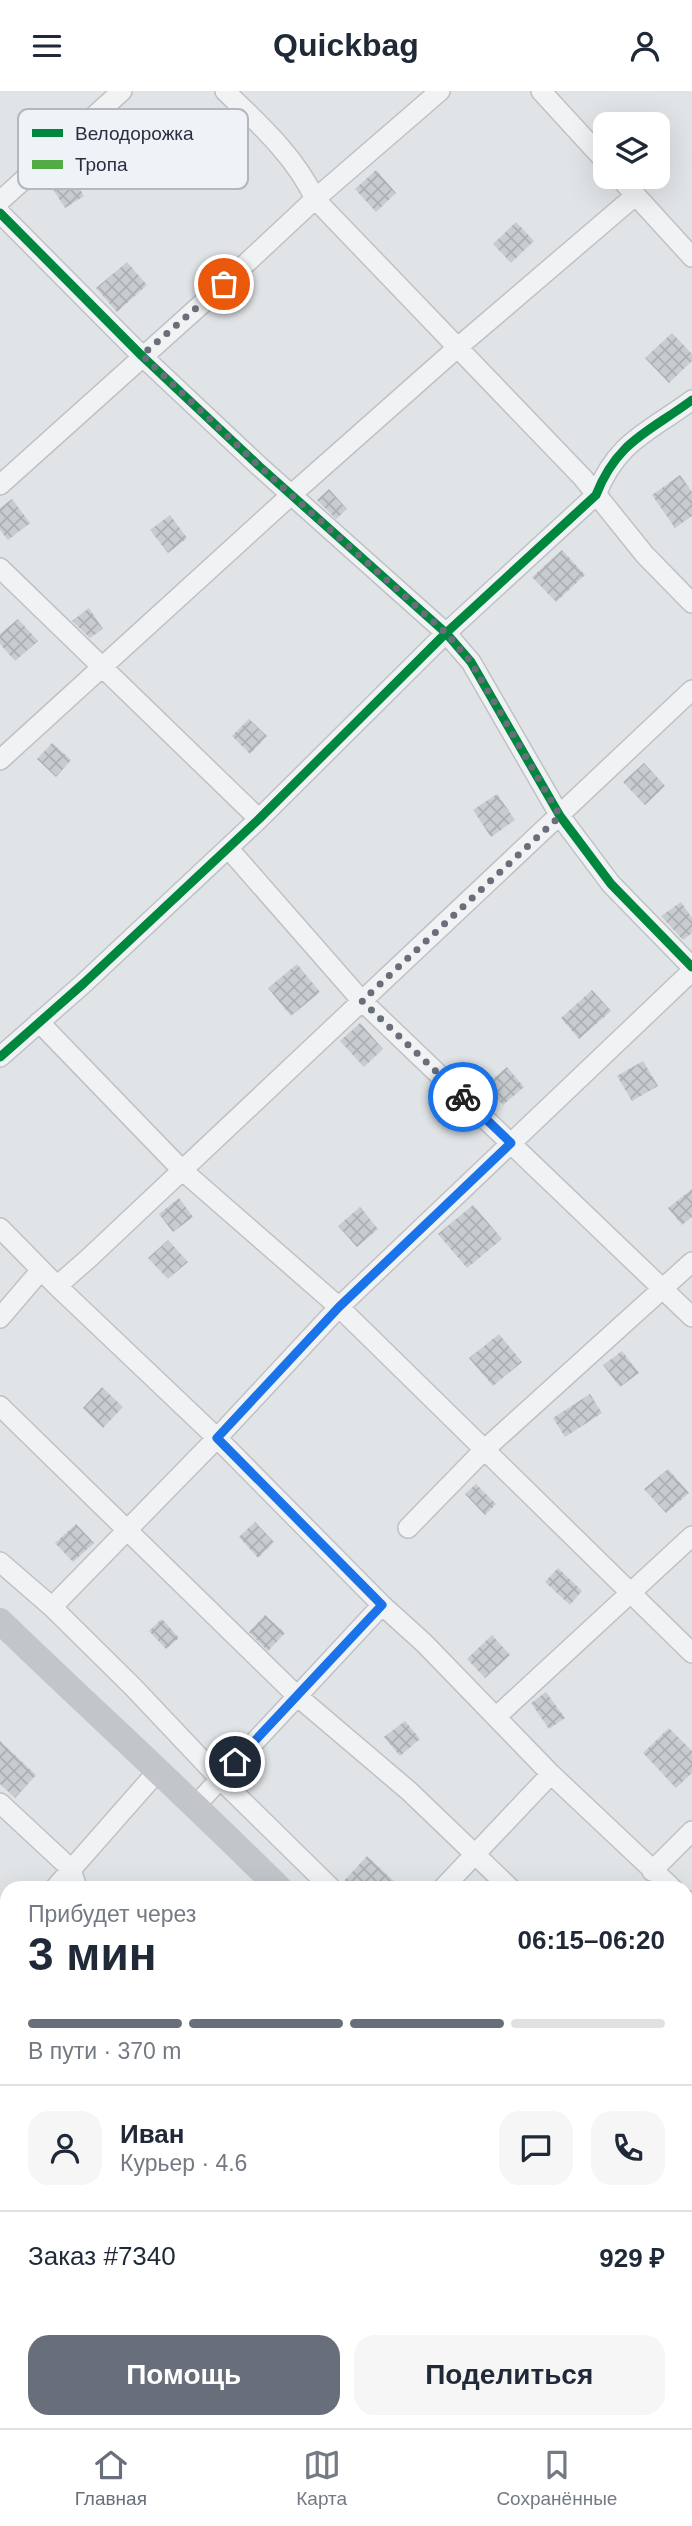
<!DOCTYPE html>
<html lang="ru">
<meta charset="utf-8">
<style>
body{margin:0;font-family:Arial,sans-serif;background:#f6f6f7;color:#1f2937;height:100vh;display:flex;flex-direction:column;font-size:26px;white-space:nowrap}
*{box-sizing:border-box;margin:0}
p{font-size:23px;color:#747a83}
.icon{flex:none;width:38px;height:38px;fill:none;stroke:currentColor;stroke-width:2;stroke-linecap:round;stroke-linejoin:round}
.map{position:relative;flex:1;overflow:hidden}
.details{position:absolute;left:0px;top:1790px;width:693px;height:548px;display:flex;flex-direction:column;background:#fff;border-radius:21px 21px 0 0;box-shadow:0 7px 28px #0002}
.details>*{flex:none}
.buttons{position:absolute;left:593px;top:21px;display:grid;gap:14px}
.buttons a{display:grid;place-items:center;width:77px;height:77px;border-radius:14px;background:#fff;box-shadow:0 7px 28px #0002;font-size:35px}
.pin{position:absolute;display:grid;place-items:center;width:60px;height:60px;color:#fff;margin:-30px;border:4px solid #fff;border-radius:50%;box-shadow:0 2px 7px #0007}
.courier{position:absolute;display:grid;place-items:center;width:70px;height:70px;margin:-35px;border:5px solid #1a73e8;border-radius:50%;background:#fff;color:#222;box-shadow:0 2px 9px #0007}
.headline em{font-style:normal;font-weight:800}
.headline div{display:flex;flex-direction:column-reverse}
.headline{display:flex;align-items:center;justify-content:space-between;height:119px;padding:0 28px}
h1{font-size:46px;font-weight:800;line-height:52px}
.bar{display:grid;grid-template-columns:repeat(4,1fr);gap:10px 7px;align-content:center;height:84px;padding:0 28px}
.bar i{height:9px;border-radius:5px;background:#e0e1e3}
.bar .selected{background:#696f7a}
.bar p{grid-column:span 4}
.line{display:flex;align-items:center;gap:18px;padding:0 28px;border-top:2px solid #e0e1e3}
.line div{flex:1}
.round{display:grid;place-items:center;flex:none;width:74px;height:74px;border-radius:21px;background:#f6f6f7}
.button{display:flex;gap:14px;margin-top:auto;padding:14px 28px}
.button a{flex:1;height:80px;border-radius:21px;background:#696f7a;color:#fff;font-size:28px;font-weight:800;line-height:80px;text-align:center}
.button a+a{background:#f6f6f7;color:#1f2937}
header{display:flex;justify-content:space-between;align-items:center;height:91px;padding:0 28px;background:#fff;font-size:32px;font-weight:800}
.tab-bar{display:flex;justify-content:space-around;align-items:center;height:98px;border-top:2px solid #e0e1e3;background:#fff;font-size:19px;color:#747a83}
.tab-bar a{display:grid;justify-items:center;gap:4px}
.tab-bar .selected{color:#696f7a}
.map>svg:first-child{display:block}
.building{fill:url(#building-cross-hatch)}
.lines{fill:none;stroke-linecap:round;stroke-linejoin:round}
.street-casing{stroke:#bfc2c5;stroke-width:22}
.street{stroke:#f1f2f3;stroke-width:19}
.secondary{stroke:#c2c5c9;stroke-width:26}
.quiet{stroke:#53ab46;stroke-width:7;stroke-dasharray:14 7;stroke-linecap:butt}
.cycleway-casing{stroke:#eff2f6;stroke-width:13}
.cycleway{stroke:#00873e;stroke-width:9}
.done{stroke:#696f7a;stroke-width:7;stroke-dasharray:0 12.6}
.route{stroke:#1a73e8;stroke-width:9}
.key{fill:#eff2f6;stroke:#b3b8bf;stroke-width:2}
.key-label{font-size:19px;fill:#283040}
</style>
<header><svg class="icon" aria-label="menu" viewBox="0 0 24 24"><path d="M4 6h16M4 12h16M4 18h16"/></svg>Quickbag<svg class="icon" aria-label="person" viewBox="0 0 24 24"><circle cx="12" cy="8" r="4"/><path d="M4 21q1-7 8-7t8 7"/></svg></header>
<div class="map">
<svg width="692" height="2337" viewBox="0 0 692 2337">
<defs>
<pattern id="building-cross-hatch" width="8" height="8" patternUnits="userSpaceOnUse" patternTransform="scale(1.75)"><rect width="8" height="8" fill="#c9cccf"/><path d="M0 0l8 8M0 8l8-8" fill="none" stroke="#adb0b3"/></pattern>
</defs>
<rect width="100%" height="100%" fill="#e1e4e7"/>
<path class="building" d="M376 79 396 102 376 121 355 98Z
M69 80 84 105 65 117 49 92Z
M516 131 534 150 511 172 493 153Z
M127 171 147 194 117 221 96 197Z
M672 242 692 263V270L669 292 645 267Z
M680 384 692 401V425L675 437 652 404Z
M329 398 347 418 336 428 317 409Z
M12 408 30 432 8 449 0 439V417Z
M170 424 187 447 168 462 150 439Z
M562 459 585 484 556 511 532 486Z
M89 517 103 538 90 547 72 530Z
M18 528 38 550 15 570 0 553V543Z
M249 628 267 645 250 663 232 645Z
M52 652 71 669 56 686 37 668Z
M644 672 665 695 645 714 623 691Z
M497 703 515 729 491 746 473 719Z
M681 811 692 827V842L683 849 661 825Z
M297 873 320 901 291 925 268 897Z
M592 899 611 920 579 948 561 927Z
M360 932 383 958 364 976 340 950Z
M643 970 658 995 632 1010 617 985Z
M507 976 524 996 503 1014 486 994Z
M692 1098V1126L682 1134 668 1117Z
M179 1107 193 1126 173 1141 159 1123Z
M473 1114 502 1148 467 1177 438 1143Z
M360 1116 378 1138 357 1156 338 1135Z
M168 1149 188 1171 168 1188 148 1167Z
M499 1243 522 1271 493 1295 469 1267Z
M622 1260 639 1282 620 1296 603 1274Z
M102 1296 123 1316 103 1337 83 1317Z
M590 1303 602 1322 565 1346 553 1327Z
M668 1378 689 1402 666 1422 644 1398Z
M476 1393 496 1413 485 1424 465 1403Z
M255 1431 274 1451 258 1467 239 1446Z
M76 1433 94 1452 73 1471 55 1452Z
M558 1477 582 1500 570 1514 545 1491Z
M265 1524 285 1542 268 1560 249 1541Z
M162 1528 179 1547 166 1558 149 1540Z
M492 1544 510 1564 485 1587 467 1568Z
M546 1601 565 1627 549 1638 531 1612Z
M405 1630 420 1648 400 1665 384 1646Z
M669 1637 692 1660V1682L676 1697 643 1662Z
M0 1650 36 1684 15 1707 0 1693Z
M367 1765 401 1797H343L342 1792Z"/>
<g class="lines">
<g class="street-casing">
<path id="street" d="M225 0C258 32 296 66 315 108L583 387 645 464 692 512
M541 0 606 71
M619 86 692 166
M0 110 122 0
M0 122 142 265 259 375 446 542 471 571 560 725 611 793 692 876
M0 394 224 193 315 108 440 0
M0 477 259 728
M0 669 291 404 457 257 636 104
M228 757 362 910 692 1226
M39 931 182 1079 339 1216 692 1562
M0 966 84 892 259 728 446 542 596 404C617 350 649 341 692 309
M0 1137 57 1195 217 1347 382 1514 424 1552 551 1683 672 1797
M57 1195 89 1167 692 599
M0 1227 41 1179
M0 1315 296 1604 409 1700 510 1797
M408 1437 484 1359 692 1171
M0 1471 52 1516 134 1597 220 1688 331 1797
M52 1516 217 1347 339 1216 692 880
M496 1626 692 1445
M0 1712 71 1778 77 1797
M196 1714 382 1514
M652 1780 692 1740
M55 1797 157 1681
M443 1797 551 1683
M686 1809 692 1814
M0 1862 7 1854
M0 1968 7 1972
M686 2013 692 2016
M0 2059 7 2050
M482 2331 487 2337
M46 2337 50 2331
M310 2337 315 2331"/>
</g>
<use href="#street" class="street"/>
<path class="secondary" d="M0 1530C93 1620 188 1706 279 1797
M686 2190 692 2195"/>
<path class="quiet" d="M686 2012H692"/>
<g class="cycleway-casing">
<path id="cycleway" d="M0 122 142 265 259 375 446 542 471 571 560 725 611 793 692 876
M0 966 84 892 259 728 446 542 596 404C617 350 649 341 692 309"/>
</g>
<use href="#cycleway" class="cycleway"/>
</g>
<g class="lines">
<path class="done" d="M224 193 142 264 259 375 446 542 471 571 560 725 362 910 463 1006"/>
<path class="route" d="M235 1671 382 1514 217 1347 339 1216 511 1052 463 1006"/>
</g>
<rect x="18" y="18" width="230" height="80" rx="10" class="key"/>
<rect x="32" y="38" width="31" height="8" fill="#00873e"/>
<rect x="32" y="69" width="31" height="9" fill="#53ab46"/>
<g class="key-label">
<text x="75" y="49">Велодорожка</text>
<text x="75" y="80">Тропа</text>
</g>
</svg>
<div class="buttons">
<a><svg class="icon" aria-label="layers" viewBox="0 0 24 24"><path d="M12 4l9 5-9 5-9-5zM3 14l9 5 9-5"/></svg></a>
</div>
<div class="pin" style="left:224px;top:193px;background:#ea580c"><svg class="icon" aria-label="bag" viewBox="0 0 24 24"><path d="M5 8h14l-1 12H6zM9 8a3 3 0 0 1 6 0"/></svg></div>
<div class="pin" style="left:235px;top:1671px;background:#1f2937"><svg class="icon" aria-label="home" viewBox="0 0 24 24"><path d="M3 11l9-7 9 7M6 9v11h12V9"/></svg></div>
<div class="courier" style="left:463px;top:1006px"><svg class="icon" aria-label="bike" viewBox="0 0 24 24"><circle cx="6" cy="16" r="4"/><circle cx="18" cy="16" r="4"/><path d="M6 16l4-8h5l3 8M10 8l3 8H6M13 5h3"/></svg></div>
<section class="details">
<div class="headline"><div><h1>3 мин</h1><p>Прибудет через</p></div><em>06:15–06:20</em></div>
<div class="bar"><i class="selected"></i><i class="selected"></i><i class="selected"></i><i></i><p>В пути · 370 m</p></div>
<div class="line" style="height:126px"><a class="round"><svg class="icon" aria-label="person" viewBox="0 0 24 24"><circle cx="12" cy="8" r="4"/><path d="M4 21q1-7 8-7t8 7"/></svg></a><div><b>Иван</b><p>Курьер · 4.6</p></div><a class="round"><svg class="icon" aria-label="chat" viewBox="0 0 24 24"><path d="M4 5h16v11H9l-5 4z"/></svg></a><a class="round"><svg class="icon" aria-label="phone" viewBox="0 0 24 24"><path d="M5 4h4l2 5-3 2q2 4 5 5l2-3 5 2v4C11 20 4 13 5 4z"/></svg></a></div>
<div class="line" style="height:91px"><div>Заказ #7340</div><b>929 ₽</b></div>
<div class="button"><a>Помощь</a><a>Поделиться</a></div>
</section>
</div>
<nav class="tab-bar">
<a class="selected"><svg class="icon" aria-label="home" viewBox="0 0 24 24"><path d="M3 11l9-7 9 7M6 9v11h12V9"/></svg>Главная</a>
<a><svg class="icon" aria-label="map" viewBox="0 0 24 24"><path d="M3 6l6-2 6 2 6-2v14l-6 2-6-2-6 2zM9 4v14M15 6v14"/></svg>Карта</a>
<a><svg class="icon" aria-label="saved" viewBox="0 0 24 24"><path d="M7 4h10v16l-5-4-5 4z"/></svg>Сохранённые</a>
</nav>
